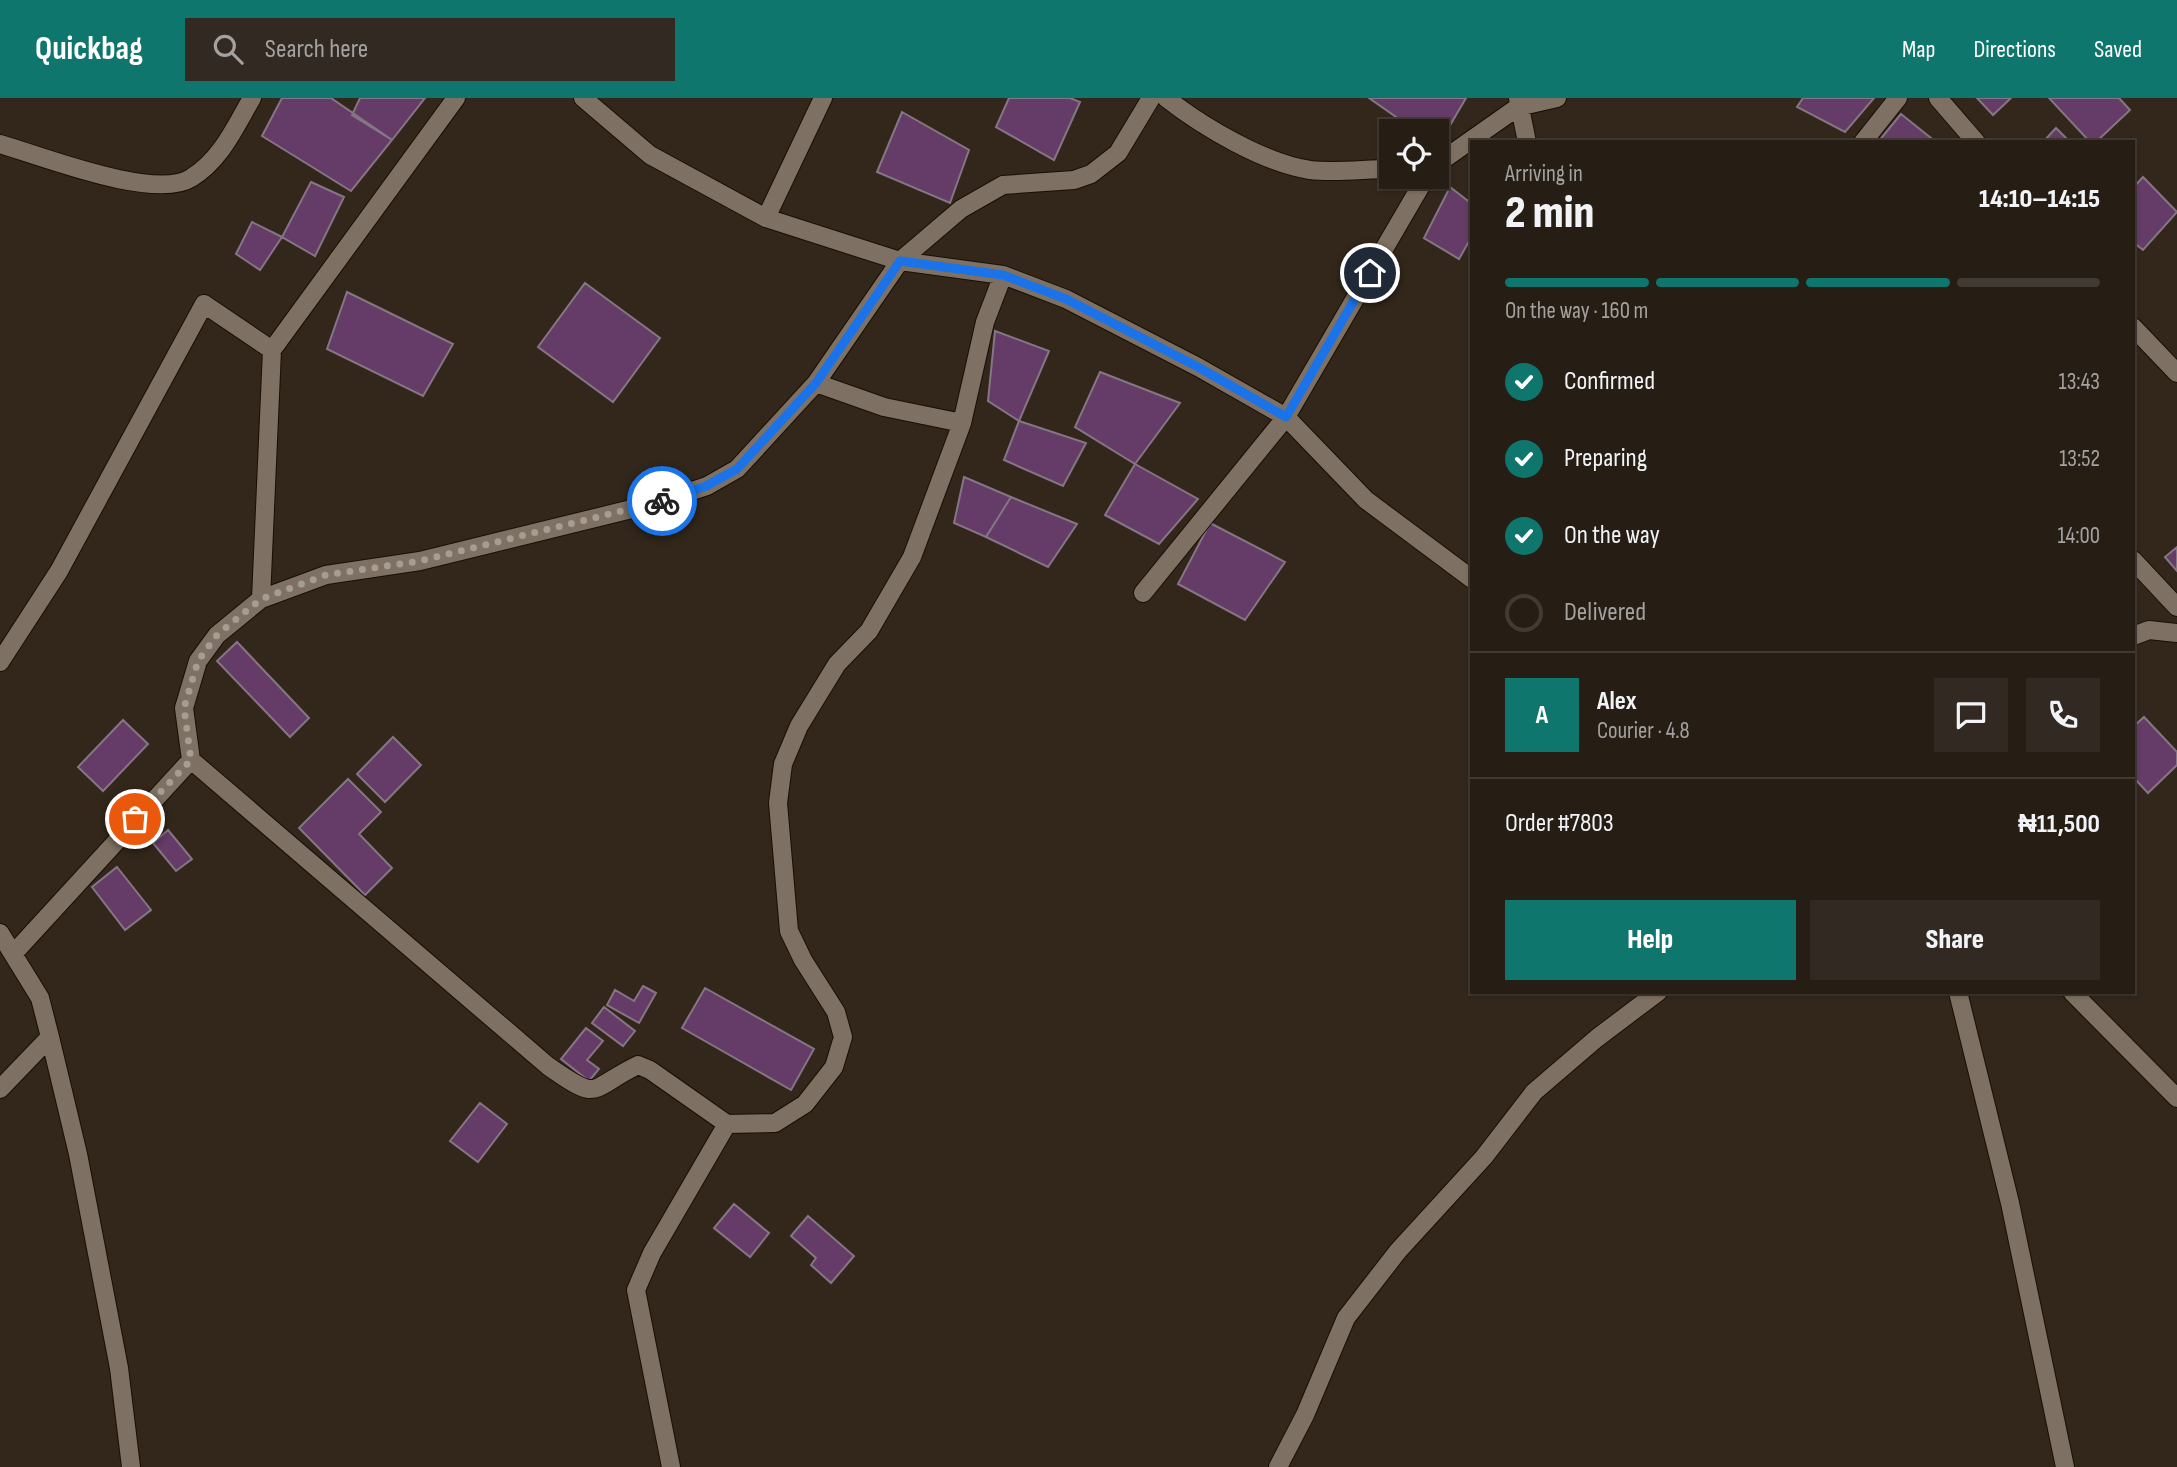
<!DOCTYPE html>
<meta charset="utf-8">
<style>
body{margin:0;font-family:"Sofia Sans Condensed",sans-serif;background:#322a22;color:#f1f3f6;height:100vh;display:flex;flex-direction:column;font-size:26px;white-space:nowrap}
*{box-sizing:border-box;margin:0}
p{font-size:23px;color:#a4a2a0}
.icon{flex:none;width:38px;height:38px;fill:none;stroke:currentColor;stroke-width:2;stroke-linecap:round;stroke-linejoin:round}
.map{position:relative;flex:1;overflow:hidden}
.side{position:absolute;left:1470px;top:42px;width:665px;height:854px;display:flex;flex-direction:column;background:#261d14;border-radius:0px;box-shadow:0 2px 5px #0004,0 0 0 2px #423b34}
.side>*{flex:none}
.tools{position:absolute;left:1379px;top:21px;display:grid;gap:14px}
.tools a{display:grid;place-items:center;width:70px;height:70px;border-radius:0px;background:#261d14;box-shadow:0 2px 5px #0004,0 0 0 2px #423b34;font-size:35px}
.pin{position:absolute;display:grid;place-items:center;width:60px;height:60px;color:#fff;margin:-30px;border:4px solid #fff;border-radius:50%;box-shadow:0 2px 7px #0007}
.courier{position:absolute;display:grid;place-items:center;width:70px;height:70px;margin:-35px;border:5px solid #1a73e8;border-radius:50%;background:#fff;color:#222;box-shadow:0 2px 9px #0007}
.summary em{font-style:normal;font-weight:800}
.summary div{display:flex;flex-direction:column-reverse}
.summary{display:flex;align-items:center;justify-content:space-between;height:119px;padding:0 35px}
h1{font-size:46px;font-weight:800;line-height:52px}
.bar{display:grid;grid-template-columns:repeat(4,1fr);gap:10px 7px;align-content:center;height:84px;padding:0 35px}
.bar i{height:9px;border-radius:5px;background:#423b34}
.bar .selected{background:#0f766e}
.bar p{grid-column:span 4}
.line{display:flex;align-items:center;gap:18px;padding:0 35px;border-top:2px solid #423b34}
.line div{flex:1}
.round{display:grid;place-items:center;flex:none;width:74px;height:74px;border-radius:0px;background:#322a22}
ol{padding:0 35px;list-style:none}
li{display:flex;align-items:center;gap:21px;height:77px}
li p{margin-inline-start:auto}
li .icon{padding:7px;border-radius:50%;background:#0f766e;color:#fff;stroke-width:4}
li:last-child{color:#a4a2a0}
li i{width:38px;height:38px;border:4px solid #423b34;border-radius:50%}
.action{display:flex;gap:14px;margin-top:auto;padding:14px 35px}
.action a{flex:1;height:80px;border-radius:0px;background:#0f766e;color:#fff;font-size:28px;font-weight:800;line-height:80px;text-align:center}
.action a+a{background:#322a22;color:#f1f3f6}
header{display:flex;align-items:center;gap:42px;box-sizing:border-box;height:98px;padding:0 35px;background:#0f766e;color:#fff}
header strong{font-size:33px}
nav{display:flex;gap:38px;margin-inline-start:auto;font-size:24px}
.search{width:490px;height:63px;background:#322a22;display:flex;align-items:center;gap:18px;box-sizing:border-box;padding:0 24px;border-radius:0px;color:#a4a2a0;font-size:26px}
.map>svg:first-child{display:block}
.building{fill:#653b67;stroke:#847684;stroke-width:2}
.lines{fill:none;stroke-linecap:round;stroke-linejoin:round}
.minor-casing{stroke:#1a0f05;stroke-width:20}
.minor{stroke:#7e7163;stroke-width:18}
.done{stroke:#a59c92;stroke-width:7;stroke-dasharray:0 12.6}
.route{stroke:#1a73e8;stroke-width:9}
</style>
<header>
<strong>Quickbag</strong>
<div class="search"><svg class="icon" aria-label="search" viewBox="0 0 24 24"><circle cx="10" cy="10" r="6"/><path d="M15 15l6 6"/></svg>Search here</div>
<nav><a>Map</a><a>Directions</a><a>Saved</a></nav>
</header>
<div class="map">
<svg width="2177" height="1369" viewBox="0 0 2177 1369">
<rect width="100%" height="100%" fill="#32271a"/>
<path class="building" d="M282 0H331L392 42 351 93 262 38Z
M360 0H425L392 42 352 17Z
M1009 0H1070L1080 4 1054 62 996 29Z
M1369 0H1466L1438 48 1437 33H1416Z
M1803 0H1874L1845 34 1797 9Z
M1977 0H2011L1993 17Z
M2049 0H2119L2130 12 2096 44H2090Z
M902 14 969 52 950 105 877 74Z
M1901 16 1936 44H1878Z
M2056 30 2070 44H2043Z
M2143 79 2177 114 2143 152 2133 144V90Z
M311 84 344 99 315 158 282 139Z
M1450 89 1472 106V138L1459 161 1424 140Z
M252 124 282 139 260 172 236 156Z
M585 185 660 240 613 304 538 249Z
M347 194 453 246 423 298 327 251Z
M995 233 1049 253 1019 323 988 303Z
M1100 274 1180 305 1135 366 1075 329Z
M1019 323 1086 345 1063 388 1004 362Z
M1135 366 1198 401 1159 446 1105 417Z
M964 379 1011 399 986 439 954 425Z
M1011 399 1077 426 1048 469 986 439Z
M1210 425 1285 464 1245 522 1178 486Z
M2177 449V473L2165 459Z
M237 544 309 620 290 639 217 563Z
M2144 619 2177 654V667L2148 695 2133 679V629Z
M123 622 148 646 103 693 78 669Z
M393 639 421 667 385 704 357 676Z
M348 681 381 714 359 736 392 770 365 797 299 730Z
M168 732 192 761 176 773 153 745Z
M117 769 151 812 125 832 92 789Z
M643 888 656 895 639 925 607 907 615 892 634 903Z
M705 890 814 951 791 992 682 930Z
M604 909 635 933 623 948 592 925Z
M586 930 603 943 587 962 599 971 589 983 561 961Z
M480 1005 507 1026 478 1064 450 1043Z
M734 1106 769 1135 750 1159 714 1130Z
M808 1118 854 1158 831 1185 811 1167 816 1160 791 1138Z"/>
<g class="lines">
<g class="minor-casing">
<path id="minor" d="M583 0 650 57 766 120 900 163 1003 177 1066 201 1198 269 1286 319 1366 402 1472 481
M1166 0C1203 29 1264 65 1310 72 1336 75 1365 71 1391 71
M1518 0 1527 44
M1938 0 1976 44
M1863 44 1898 0
M0 46C42 58 155 103 191 80 221 62 235 29 252 0
M1437 66 1518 9 1557 0
M766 120 823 0
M2133 229 2177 275
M816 285 884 309 962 325
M2133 462 2177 509
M1143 495 1286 319 1426 79
M261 501 272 252
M2133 538 2149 532 2177 535
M0 564 59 473 204 206 272 252 456 0
M191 662 548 968C601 1005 587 992 638 967L650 972 727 1026
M0 835 40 900 50 939 78 1056 119 1270 131 1369
M14 855 191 662 184 610 198 563 217 537 261 501 326 477 420 463 656 405 707 388 737 371 816 285 900 163 961 111 1003 87 1074 82 1091 76 1118 55 1151 0
M1958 894 2010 1105 2065 1369
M2072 894 2177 1000
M0 991 50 939
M671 1369 636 1192 652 1155 727 1026 775 1025 805 1006 834 969 843 939 836 914 803 862 789 833 778 705 783 666 799 628 837 566 869 533 912 459 962 325 985 224 1003 177
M1278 1369 1305 1317 1346 1220 1398 1153 1484 1059 1534 994 1597 940 1658 894"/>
</g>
<use href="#minor" class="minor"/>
</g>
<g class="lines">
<path class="done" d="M135 721 191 662 184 610 198 563 217 537 261 501 326 477 420 463 662 403"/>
<path class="route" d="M662 403 706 388 737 371 816 285 900 163 1003 177 1066 201 1198 269 1286 319 1370 175"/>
</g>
</svg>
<div class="tools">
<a><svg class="icon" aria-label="locate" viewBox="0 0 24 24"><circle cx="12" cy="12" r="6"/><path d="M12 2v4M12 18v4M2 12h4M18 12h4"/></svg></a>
</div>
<div class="pin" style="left:135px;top:721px;background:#ea580c"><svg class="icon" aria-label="bag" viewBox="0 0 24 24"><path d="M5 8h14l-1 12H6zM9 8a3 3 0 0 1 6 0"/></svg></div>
<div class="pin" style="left:1370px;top:175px;background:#1f2937"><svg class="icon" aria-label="home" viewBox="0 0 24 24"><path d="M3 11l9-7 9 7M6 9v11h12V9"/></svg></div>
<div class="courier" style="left:662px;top:403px"><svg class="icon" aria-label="bike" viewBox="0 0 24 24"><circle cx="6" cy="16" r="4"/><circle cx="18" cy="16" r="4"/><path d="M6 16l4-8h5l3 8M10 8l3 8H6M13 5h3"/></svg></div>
<section class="side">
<div class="summary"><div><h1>2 min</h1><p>Arriving in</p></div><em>14:10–14:15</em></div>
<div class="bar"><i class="selected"></i><i class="selected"></i><i class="selected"></i><i></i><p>On the way · 160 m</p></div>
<ol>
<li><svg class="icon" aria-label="check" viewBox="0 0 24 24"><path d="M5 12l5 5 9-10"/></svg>Confirmed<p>13:43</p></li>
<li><svg class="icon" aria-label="check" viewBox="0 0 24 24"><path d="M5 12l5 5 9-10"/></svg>Preparing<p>13:52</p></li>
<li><svg class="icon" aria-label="check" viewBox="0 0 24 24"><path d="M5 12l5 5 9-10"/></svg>On the way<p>14:00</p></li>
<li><i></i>Delivered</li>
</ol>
<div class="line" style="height:126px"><b class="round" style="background:#0f766e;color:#fff">A</b><div><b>Alex</b><p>Courier · 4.8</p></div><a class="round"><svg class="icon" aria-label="chat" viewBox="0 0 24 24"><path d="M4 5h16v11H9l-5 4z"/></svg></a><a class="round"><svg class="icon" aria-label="phone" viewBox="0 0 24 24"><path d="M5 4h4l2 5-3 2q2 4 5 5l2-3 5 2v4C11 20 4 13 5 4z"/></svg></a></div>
<div class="line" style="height:91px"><div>Order #7803</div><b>₦11,500</b></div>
<div class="action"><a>Help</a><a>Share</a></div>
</section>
</div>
